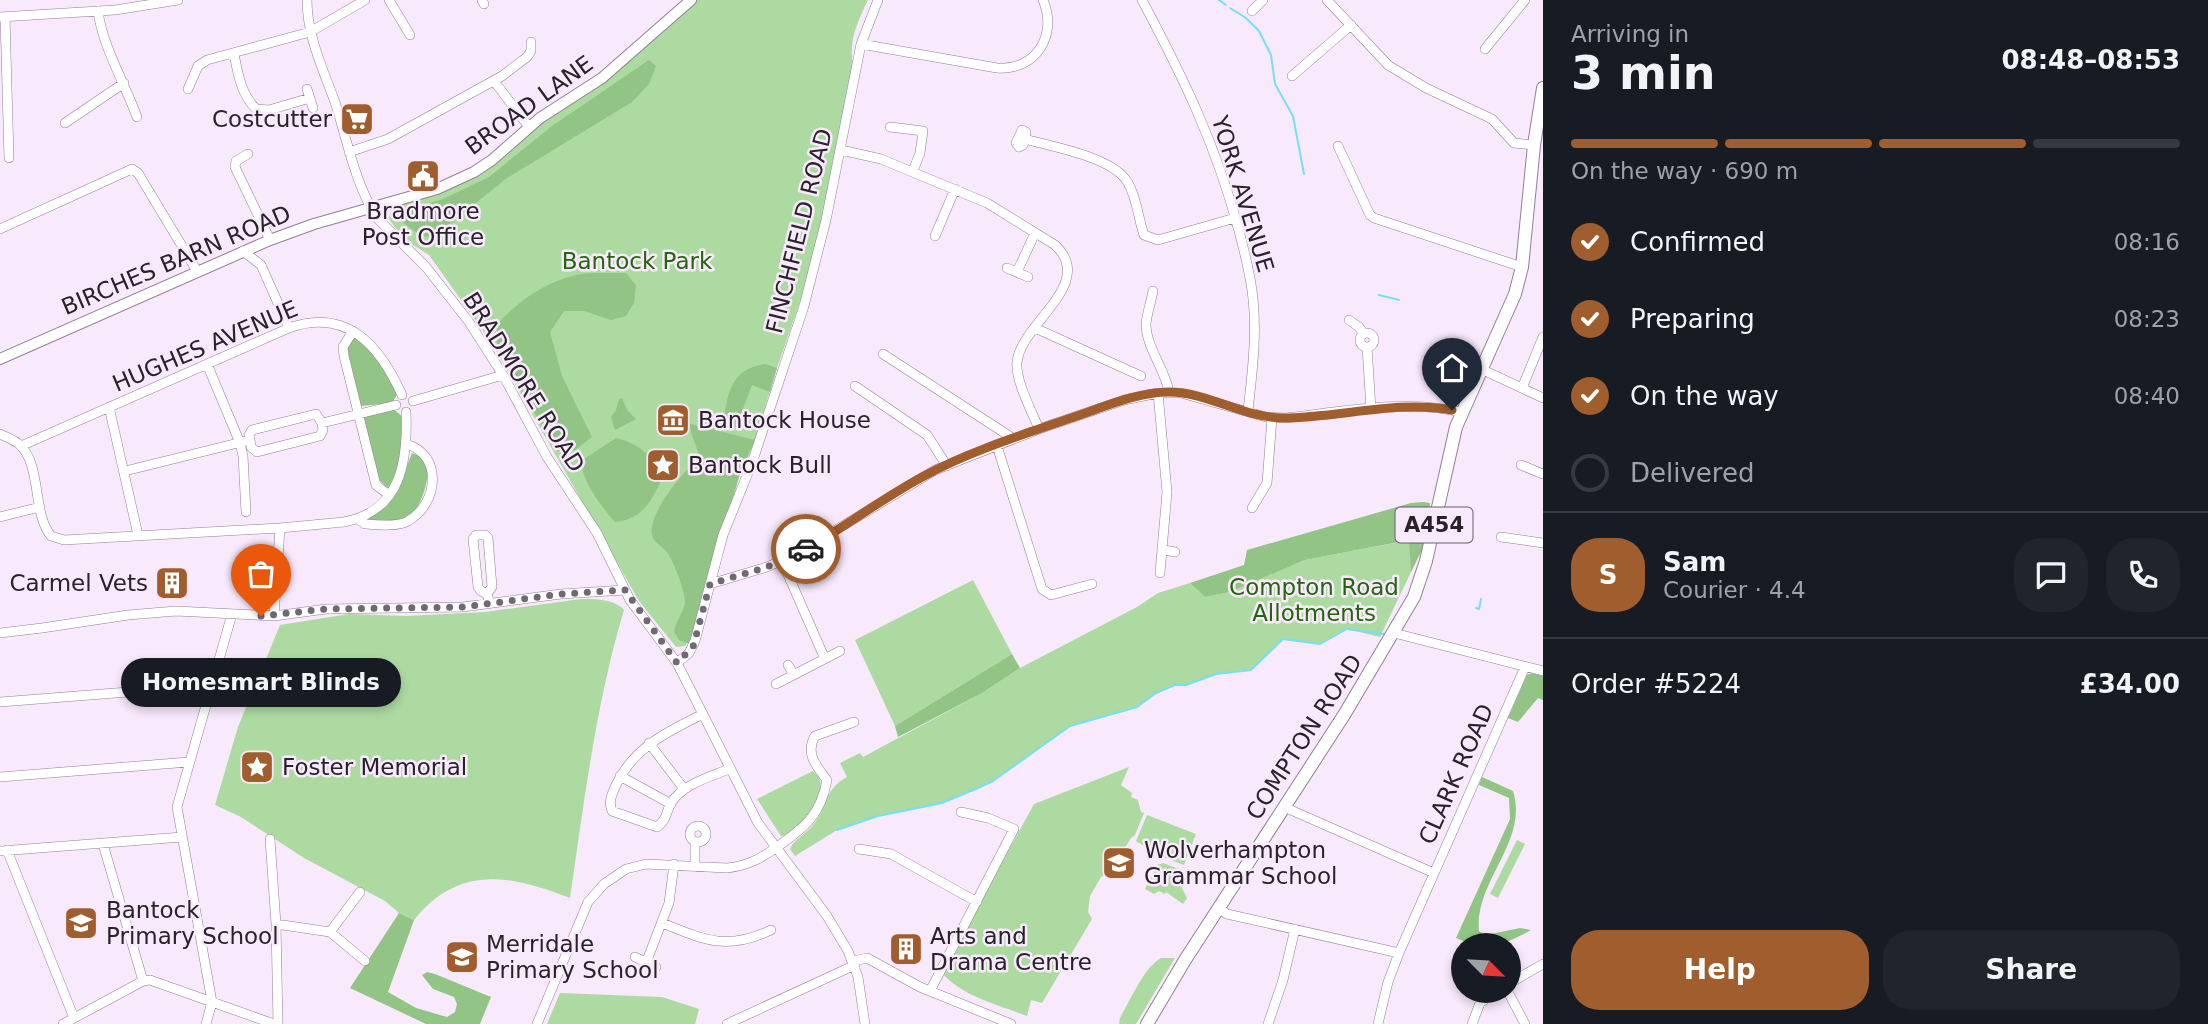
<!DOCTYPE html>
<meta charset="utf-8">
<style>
body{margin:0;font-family:"DejaVu Sans",sans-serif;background:#20242c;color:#f1f3f6;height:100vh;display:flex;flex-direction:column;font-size:26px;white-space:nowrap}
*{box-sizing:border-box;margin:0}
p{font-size:23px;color:#9ea1a6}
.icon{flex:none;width:38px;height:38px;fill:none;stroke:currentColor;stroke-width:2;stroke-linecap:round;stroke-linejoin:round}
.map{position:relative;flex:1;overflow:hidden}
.sheet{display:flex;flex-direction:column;background:#171b24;width:665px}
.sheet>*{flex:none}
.needle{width:46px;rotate:114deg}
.buttons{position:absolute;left:1451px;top:933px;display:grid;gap:14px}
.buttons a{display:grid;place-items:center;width:70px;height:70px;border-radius:50%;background:#171b24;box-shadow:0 4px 10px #0003;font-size:35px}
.pin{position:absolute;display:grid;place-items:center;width:60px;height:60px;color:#fff;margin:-72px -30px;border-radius:50% 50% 50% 0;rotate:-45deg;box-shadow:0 0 7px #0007}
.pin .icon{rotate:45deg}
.courier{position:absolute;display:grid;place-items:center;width:70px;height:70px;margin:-35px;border:5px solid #a05d2d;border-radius:50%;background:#fff;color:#222;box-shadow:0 2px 9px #0007}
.bubble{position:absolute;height:49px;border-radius:24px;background:#171b24;box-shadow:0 4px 10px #0003;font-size:23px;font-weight:800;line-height:49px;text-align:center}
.head em{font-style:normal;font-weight:800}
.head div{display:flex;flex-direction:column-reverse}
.head{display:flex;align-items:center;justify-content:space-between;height:119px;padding:0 28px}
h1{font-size:46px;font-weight:800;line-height:52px}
.bar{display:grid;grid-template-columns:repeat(4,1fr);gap:10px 7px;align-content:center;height:84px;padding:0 28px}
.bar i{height:9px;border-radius:5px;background:#363941}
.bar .on{background:#a05d2d}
.bar p{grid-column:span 4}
.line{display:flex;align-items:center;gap:18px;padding:0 28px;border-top:2px solid #363941}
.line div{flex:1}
.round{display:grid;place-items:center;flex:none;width:74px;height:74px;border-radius:28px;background:#20242c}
ol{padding:0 28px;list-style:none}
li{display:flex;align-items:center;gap:21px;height:77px}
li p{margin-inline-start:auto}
li .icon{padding:7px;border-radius:50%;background:#a05d2d;color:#fff;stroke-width:4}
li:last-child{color:#9ea1a6}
li i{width:38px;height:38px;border:4px solid #363941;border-radius:50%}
.cta{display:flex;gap:14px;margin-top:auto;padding:14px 28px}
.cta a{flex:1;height:80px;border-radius:28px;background:#a05d2d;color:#fff;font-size:28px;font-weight:800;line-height:80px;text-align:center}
.cta a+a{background:#20242c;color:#f1f3f6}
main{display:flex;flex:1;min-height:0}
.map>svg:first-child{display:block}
.green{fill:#acdaa1}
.forest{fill:#91c485}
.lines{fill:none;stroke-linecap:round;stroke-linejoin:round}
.stream{stroke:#76def6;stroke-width:2}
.minor-casing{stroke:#927f95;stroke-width:10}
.major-casing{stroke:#927f95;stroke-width:12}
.highway-casing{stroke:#927f95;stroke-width:14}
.minor{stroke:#fff;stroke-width:9}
.major{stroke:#fff;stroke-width:10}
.highway{stroke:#fff;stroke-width:12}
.done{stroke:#726874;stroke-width:7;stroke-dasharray:0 12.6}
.route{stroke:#a05d2d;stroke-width:9}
.labels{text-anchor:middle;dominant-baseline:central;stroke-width:5;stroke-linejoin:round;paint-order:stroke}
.shield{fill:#f9e9fc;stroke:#675e69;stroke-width:2}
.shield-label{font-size:21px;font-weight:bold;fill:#29222a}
.street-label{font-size:23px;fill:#29222a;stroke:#f9e9fc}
.poi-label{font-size:23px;fill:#29222a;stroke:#f9e9fc;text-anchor:start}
.park-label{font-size:23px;fill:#266510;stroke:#f9e9fc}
</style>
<main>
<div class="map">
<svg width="1543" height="1024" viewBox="0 0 1543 1024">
<rect width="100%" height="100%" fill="#f9e9fc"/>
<path class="green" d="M696 0H868C858 20 848 42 853 65L820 227 805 287 777 368 755 440 739 477 691 640 685 646 676 647 639 601 491 342 429 255 410 243 396 229 389 219 392 208 437 193 650 43Z
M1410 540 1411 572 1380 637 1347 629 1320 644 1283 639 1251 670 1216 674 1186 685H1175L1156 693 1137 707 1070 726 993 781 978 788 942 803 878 816 837 830 795 856 790 849C794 839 806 834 813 825 828 807 823 790 847 777L840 763 860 753 863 757 982 693 1020 668 1137 607 1158 593 1190 583 1205 597 1230 592 1305 560Z
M973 580 1012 654 895 726 855 640Z
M581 599C595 599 615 599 624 610 596 703 584 802 570 898 510 875 459 864 414 920L399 913 385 901 304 858 241 817 215 805 238 727 280 625 349 614 406 616 485 612Z
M1129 767 1121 785 1132 793 1131 797 1138 800 1141 812 1144 813 1135 835 1131 838 1111 871 1101 877 1090 896 1088 912 1092 919 1042 1003 1031 1000 1027 1016C999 1005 963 997 942 973L1034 804Z
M813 771C815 774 819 776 820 780 826 798 799 834 781 836L757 799Z
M1147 815 1196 834 1184 865 1160 856 1136 841Z
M1517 840 1525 844 1498 898 1490 894Z
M1163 863 1179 869 1177 873H1181L1178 880 1187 898 1183 904 1166 892 1165 894 1159 891 1154 894 1145 889 1157 865Z
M1161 958H1175L1136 1024H1119L1120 1018C1130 1001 1144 967 1161 958Z
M560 993 662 997 699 1009 695 1024H547Z"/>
<path class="forest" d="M649 60 656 66 649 84 632 102 507 178 442 230 428 237 418 234 394 215 443 199 489 177 552 126Z
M589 273H626L636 285 634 303 626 316 611 320 584 311H564L550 332 562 376 592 437 575 450 557 451 497 349V324C522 298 552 277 589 273Z
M355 337 381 362 398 393 392 403 361 406 347 348 350 342Z
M765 364 777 368 770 392 752 385 736 427 723 424C728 395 729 369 765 364Z
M622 398 627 410 636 419 615 430 611 417 616 410 619 399Z
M392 408 403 417C402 443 400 466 390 490L376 477 364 417Z
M690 424 755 440 739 477 691 640 688 643 680 641 674 632C676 619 685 611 685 602 685 591 673 559 666 551 661 545 654 543 652 535 647 515 684 470 699 458 698 445 690 437 690 424Z
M616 438C638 443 656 457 662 479 651 502 642 519 615 522 600 505 583 483 581 461Z
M412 453C417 455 423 457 426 462 432 476 420 512 407 518 396 524 380 521 368 521V518L404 474Z
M1423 502 1430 503 1426 542 1411 572 1409 540 1305 560 1230 592 1205 597 1190 583 1244 565 1247 550 1411 503Z
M1012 654 1020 668 982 693 898 737 895 726Z
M1532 673 1543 676V700L1538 698 1518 722 1508 718 1527 675Z
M1482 777 1513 791C1529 842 1474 881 1479 931L1486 935 1520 928 1531 930C1504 945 1487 952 1456 938L1510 819 1509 798 1479 785Z
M399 913 414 920 388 992 416 1008 447 1017 455 1012 457 1004 454 997 433 989 422 975 427 972 435 974 491 997 480 1024H426L350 988Z"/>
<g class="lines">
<path class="stream" d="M1219 0 1226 5
M1230 8 1246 18 1259 31 1271 55 1275 84 1293 116 1304 174
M1379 295 1399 300
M1476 608 1479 609 1481 599
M837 830 878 816 942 803 978 788 993 781 1070 726 1137 707 1156 693 1175 685H1186L1216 674 1251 670 1283 639 1320 644 1347 629 1384 634"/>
<g class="minor-casing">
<path id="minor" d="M307 0C307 37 324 71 336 105 348 144 355 183 377 218L426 267 469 322 503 375 547 457 597 533 630 600 677 663 758 823 827 916 848 951 858 977 865 1024
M389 0 410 35
M482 0 484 4
M1142 0C1184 79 1216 145 1239 231 1245 254 1251 276 1253 299 1257 336 1252 374 1248 411
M1327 0 1388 65 1426 88 1492 119 1514 143 1534 145
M98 11C102 45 125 84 137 117
M1252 11 1263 0
M0 17 115 10 178 0
M5 17 9 158
M861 44 997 68C1036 71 1058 35 1043 0
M1485 49 1525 0
M234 54C238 74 241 94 256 109L269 110 310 98
M1292 76 1351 25
M494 81 529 127
M188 89 198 66 207 60 310 32 365 0
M307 89 313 108
M65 123 124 83
M890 127 923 131 920 153 913 171
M1025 139 1026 132 1022 130 1016 143 1019 147 1023 145 1025 139C1052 147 1114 157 1128 183 1137 198 1138 218 1144 235L1158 240 1235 218
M1338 146 1370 215 1374 218 1522 267
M841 150 881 159 987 203 1055 245C1097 284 1021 323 1017 362 1015 380 1032 412 1039 429
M349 152 388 139 502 76 527 57 531 51V42
M248 154 236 161 235 167 270 240
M0 229 132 169 138 173 197 271
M935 236 955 189
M243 251 261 265 289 328
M1007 268 1028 277
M1017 272 1035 233
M1153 291C1151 302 1147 313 1146 324 1146 347 1165 369 1169 392
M1349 320 1359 327 1363 333
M1035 328 1141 376
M353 331 343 347 344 356 376 485 389 495
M1360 340a7 7 0 1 1 14 0a7 7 0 1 1-14 0Z
M1367 347 1371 409
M883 354 1014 439
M207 364 240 443 243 456 246 512
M1481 369 1543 398
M855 386 927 435 947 466
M1522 388 1543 337
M1158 393 1167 492 1160 573
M413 401 503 375
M109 407 138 535
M0 434C6 437 15 440 20 445 42 466 32 513 51 536L64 540 280 528 344 522C401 511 408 462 406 412
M250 440 251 447 257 452 320 436 323 430 322 423
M21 446 289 328C347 307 380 346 402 395
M997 446 1042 589 1051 595 1092 584
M1521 465 1543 474
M125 471 250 440 249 435 252 430 316 414 322 423 396 405
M1252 508 1267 483 1272 418
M0 517 40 507
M358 519 365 524C377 525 398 527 408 521 438 504 444 455 406 444
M1501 537 1543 543
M1164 550 1175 552
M782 561 825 659
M710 584 767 567 798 553 935 470 1039 429 1124 400 1158 393H1181L1266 417 1285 418C1339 412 1407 399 1461 412
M487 594 481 591 478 587 473 539 476 535H485L488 538 492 587 487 594 490 604
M274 616 280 528
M0 633 42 628 128 615 176 611 274 616 326 609 463 607 561 594 625 590
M1394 633 1543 671
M677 663 689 653 695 641 723 535 752 463 804 306 826 220 861 44 878 0
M788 665 794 675
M776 684 840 651
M0 702 141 691 210 689
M703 714C667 732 634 747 616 785 612 794 608 802 612 811L657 827C667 820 666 812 671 803 683 784 710 777 729 769
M649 743 684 789
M620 776 671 804
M0 777 189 762
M1284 807 1434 873
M690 834a8 8 0 1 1 16 0a8 8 0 1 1-16 0Z
M270 839 276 924 278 1024
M695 842V867
M103 844 143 981
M859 849 891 854 977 902
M7 850 74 1018
M0 851 182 837
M1218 908 1227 914 1399 953
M662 923C705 940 726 951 771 930
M276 924 330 932 365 961
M330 932 360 892
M635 957 656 967
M854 961 867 958 920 987 1011 1024
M646 963 669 903 674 864
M1508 984 1543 964
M1507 990 1525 1024
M930 991 1014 829 988 818 961 812
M63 1024 143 981 150 980 274 1024
M206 1024 212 1002 177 807 232 614
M537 1024 588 902 604 884 626 869 646 864 727 868C747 866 760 859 777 847 804 828 821 815 827 780 816 766 805 753 815 736L854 722
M727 1024 855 965
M1268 1024 1283 980 1295 929
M1378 1024 1388 982 1399 953 1525 667
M1472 1024 1480 1003 1498 990"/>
</g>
<g class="major-casing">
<path id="major" d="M0 359 270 240 314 224 437 189 474 172 492 160 540 118 602 78 691 0"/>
</g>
<g class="highway-casing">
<path id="highway" d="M1147 1024 1185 960 1344 715 1414 597 1426 561 1456 427 1515 294 1522 267 1534 145 1543 88"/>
</g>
<use href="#minor" class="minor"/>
<use href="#major" class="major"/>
<use href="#highway" class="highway"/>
</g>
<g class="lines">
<path class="done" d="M261 616 326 609 463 607 561 594 625 590 677 663 693 647 710 584 767 567 806 549"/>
<path class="route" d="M806 549C846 526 883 498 924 476 970 451 1028 433 1077 416 1106 406 1138 392 1169 392 1208 392 1244 418 1283 418 1339 418 1396 400 1452 410"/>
</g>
<defs>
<g id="supermarket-square" transform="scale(1.75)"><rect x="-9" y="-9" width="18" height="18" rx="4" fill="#a05d2d" stroke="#f9e9fc"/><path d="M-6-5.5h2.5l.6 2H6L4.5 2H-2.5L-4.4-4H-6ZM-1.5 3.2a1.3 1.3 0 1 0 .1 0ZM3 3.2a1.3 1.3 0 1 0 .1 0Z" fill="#fff"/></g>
<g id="civic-square" transform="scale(1.75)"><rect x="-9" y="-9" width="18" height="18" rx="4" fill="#a05d2d" stroke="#f9e9fc"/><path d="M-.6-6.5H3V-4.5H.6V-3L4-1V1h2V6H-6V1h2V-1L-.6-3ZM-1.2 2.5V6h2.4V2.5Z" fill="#fff"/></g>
<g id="museum-square" transform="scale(1.75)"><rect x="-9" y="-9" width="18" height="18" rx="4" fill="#a05d2d" stroke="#f9e9fc"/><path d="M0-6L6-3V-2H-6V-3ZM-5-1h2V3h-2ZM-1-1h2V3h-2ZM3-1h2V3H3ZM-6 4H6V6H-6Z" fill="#fff"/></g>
<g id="sight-square" transform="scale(1.75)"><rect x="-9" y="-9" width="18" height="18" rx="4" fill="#a05d2d" stroke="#f9e9fc"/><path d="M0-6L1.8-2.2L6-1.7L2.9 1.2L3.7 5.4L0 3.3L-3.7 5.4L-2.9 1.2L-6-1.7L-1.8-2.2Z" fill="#fff"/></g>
<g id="building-square" transform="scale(1.75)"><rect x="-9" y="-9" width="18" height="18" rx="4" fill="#a05d2d" stroke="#f9e9fc"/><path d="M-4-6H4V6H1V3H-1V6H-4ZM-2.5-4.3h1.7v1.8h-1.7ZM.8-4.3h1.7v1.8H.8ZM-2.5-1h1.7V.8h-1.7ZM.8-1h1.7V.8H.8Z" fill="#fff"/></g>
<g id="school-square" transform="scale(1.75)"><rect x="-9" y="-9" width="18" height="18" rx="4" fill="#a05d2d" stroke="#f9e9fc"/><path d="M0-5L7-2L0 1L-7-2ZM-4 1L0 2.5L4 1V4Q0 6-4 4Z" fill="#fff"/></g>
</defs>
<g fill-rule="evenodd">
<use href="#supermarket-square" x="357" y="119"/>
<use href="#civic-square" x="423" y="176"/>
<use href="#museum-square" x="673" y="420"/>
<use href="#sight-square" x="663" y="465"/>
<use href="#building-square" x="172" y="583"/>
<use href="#sight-square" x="257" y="767"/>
<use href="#school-square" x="1119" y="863"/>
<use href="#school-square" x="81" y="923"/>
<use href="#building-square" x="906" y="949"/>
<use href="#school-square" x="462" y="957"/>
</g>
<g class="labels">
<rect class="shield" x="1395.5" y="507.5" width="77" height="35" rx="5"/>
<g class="shield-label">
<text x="1434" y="525">A454</text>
</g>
<g class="street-label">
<text transform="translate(529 105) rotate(-36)">BROAD LANE</text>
<text transform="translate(1243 194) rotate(73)">YORK AVENUE</text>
<text transform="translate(799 231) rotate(-76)">FINCHFIELD ROAD</text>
<text transform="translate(176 260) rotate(-23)">BIRCHES BARN ROAD</text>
<text transform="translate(205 346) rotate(-23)">HUGHES AVENUE</text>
<text transform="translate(524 382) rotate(58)">BRADMORE ROAD</text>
<text transform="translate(1304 737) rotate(-57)">COMPTON ROAD</text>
<text transform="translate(1456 774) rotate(-66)">CLARK ROAD</text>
</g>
<g class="poi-label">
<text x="332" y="119" text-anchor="end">Costcutter</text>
<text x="423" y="211" text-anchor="middle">Bradmore<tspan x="423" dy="26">Post Office</tspan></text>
<text x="698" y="420">Bantock House</text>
<text x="688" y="465">Bantock Bull</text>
<text x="148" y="583" text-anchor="end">Carmel Vets</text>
<text x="282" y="767">Foster Memorial</text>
<text x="1144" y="850">Wolverhampton<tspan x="1144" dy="26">Grammar School</tspan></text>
<text x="106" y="910">Bantock<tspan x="106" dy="26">Primary School</tspan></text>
<text x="930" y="936">Arts and<tspan x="930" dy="26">Drama Centre</tspan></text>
<text x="486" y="944">Merridale<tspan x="486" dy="26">Primary School</tspan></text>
</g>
<g class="park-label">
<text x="637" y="261">Bantock Park</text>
<text x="1314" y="587">Compton Road<tspan x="1314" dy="26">Allotments</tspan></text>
</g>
</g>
</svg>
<div class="buttons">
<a><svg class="needle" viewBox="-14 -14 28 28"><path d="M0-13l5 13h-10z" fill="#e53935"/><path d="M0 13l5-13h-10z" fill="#9ea1a6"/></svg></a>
</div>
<div class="pin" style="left:261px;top:616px;background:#ea580c"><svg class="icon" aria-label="bag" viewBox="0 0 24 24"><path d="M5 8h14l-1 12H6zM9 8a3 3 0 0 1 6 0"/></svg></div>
<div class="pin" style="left:1452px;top:410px;background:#1f2937"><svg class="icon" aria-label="home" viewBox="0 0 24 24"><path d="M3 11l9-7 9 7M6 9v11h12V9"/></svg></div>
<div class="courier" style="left:806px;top:549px"><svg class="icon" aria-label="car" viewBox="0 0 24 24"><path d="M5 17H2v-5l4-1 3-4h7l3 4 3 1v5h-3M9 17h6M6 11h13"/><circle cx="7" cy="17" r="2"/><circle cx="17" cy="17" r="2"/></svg></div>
<div class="bubble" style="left:121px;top:658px;width:280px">Homesmart Blinds</div>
</div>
<section class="sheet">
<div class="head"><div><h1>3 min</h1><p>Arriving in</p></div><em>08:48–08:53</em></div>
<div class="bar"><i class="on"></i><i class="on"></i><i class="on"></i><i></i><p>On the way · 690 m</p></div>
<ol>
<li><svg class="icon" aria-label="check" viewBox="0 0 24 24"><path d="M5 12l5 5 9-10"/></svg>Confirmed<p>08:16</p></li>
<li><svg class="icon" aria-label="check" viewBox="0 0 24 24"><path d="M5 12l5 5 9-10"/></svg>Preparing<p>08:23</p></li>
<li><svg class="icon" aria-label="check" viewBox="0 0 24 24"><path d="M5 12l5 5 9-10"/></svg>On the way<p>08:40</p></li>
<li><i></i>Delivered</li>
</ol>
<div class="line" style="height:126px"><b class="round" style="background:#a05d2d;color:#fff">S</b><div><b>Sam</b><p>Courier · 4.4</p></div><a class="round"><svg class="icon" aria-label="chat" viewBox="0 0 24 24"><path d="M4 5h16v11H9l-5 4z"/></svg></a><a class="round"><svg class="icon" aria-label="phone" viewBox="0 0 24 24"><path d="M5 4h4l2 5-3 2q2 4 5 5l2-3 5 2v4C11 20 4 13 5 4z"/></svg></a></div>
<div class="line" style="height:91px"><div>Order #5224</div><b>£34.00</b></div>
<div class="cta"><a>Help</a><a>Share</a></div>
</section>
</main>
